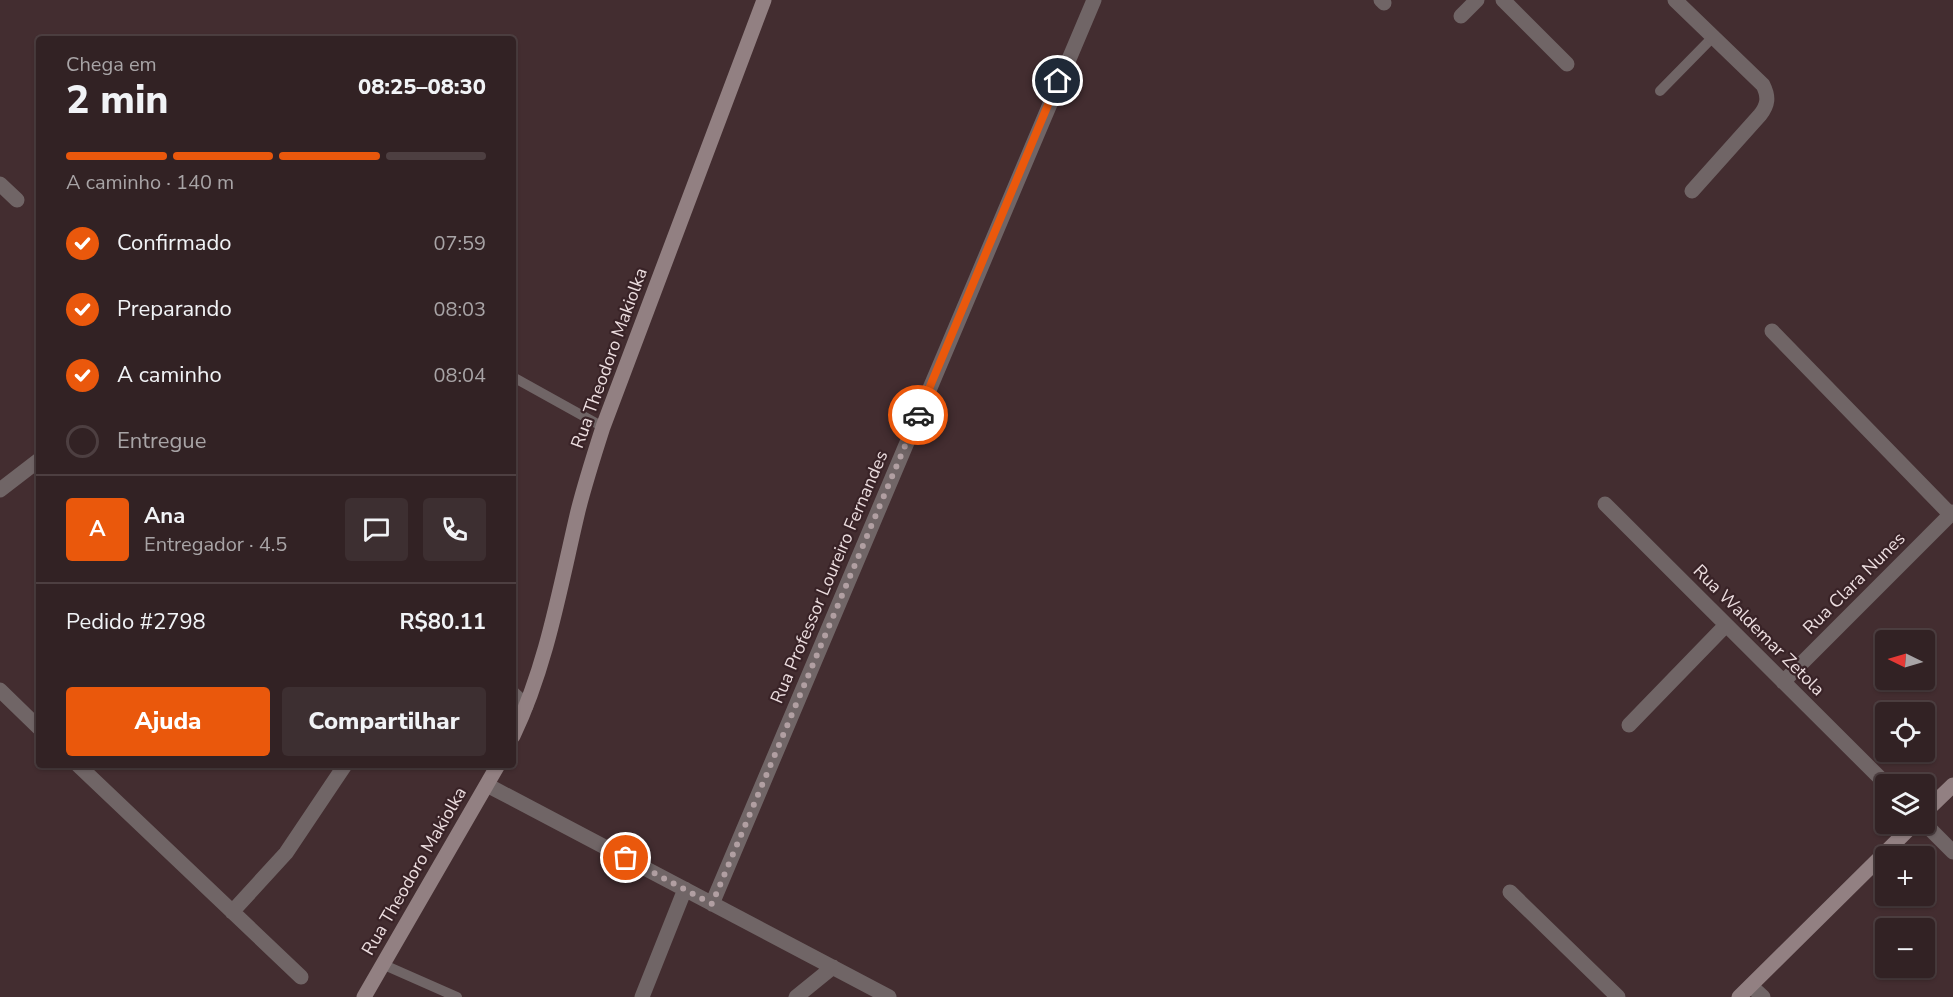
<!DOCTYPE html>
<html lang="pt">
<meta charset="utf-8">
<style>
body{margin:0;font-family:"Nunito Sans",sans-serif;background:#3d2f31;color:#f1f3f6;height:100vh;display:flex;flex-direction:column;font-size:22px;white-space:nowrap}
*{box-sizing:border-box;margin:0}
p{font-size:20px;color:#a8a4a6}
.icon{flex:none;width:33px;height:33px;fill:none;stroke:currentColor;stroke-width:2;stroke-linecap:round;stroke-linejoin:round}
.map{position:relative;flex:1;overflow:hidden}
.drawer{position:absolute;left:36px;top:36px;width:480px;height:732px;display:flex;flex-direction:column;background:#322224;border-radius:6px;box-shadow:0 2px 4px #0004,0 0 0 2px #4d3f41}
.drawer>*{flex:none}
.needle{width:39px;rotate:275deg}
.tools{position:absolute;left:1875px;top:630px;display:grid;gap:12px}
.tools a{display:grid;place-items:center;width:60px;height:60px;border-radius:6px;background:#322224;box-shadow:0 2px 4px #0004,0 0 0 2px #4d3f41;font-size:30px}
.pin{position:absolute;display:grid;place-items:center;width:51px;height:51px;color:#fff;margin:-26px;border:3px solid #fff;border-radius:50%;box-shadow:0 2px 6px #0007}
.courier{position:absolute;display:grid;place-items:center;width:60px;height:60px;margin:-30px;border:4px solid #ea580c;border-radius:50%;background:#fff;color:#222;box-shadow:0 2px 8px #0007}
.overview em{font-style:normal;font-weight:800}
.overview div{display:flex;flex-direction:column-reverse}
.overview{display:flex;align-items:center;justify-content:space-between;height:102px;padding:0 30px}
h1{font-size:39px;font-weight:800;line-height:45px}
.bar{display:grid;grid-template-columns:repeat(4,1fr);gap:9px 6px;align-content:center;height:72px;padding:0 30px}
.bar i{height:8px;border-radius:4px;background:#4d3f41}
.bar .active{background:#ea580c}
.bar p{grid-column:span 4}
.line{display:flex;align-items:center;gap:15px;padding:0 30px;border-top:2px solid #4d3f41}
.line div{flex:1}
.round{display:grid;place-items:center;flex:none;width:63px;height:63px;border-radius:6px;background:#3d2f31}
ol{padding:0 30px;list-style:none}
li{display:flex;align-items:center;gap:18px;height:66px}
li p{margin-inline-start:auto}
li .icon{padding:6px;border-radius:50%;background:#ea580c;color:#fff;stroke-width:4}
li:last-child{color:#a8a4a6}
li i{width:33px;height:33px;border:3px solid #4d3f41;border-radius:50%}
.cta{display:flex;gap:12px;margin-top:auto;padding:12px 30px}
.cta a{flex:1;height:69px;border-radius:6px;background:#ea580c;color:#fff;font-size:24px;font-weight:800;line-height:69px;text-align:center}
.cta a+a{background:#3d2f31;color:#f1f3f6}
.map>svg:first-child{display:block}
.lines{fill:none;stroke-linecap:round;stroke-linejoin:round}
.lane{stroke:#706566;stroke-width:10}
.street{stroke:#706566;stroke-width:15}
.secondary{stroke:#928082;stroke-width:15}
.done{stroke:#b19fa2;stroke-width:6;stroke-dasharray:0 10.8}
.route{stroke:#ea580c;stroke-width:8}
.labels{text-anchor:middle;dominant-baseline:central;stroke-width:4.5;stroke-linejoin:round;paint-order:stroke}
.street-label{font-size:18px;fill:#ecdddf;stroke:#392327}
</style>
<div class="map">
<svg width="1953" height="997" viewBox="0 0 1953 997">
<rect width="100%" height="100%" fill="#432d30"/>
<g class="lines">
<path class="lane" d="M1660 91 1713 37
M513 377 603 427
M382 964 457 997"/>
<path class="street" d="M1381 0 1384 3
M1503 0 1567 64
M1675 0 1763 85C1769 97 1768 105 1760 115L1692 191
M1461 16 1477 0
M0 184 17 200
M1772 331 1950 514
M0 490 39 460
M1605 504 1886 784
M1783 682 1953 512
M0 690 39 728
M513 694 526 706
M1629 725 1726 625
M78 765 301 977
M487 785 889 997
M1924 823 1953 852
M1510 892 1618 997
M712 904 1094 0
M232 912 286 853 345 765
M1751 986 1763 997
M642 997 685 889
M796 997 833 967"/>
<path class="secondary" d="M513 736C547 665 560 587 578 511 585 483 594 455 603 427L764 0
M1924 813 1953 785
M364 997 498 765
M1739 997 1914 824"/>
</g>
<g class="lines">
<path class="done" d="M626 858 712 904 918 415"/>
<path class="route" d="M918 415 1058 81"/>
</g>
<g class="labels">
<g class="street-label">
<text transform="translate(609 358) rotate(-70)">Rua Theodoro Makiolka</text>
<text transform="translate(829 577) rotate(-67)">Rua Professor Loureiro Fernandes</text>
<text transform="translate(1854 583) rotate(-45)">Rua Clara Nunes</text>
<text transform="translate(1759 630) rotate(45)">Rua Waldemar Zetola</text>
<text transform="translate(414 871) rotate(-60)">Rua Theodoro Makiolka</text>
</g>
</g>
</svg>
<div class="tools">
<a><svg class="needle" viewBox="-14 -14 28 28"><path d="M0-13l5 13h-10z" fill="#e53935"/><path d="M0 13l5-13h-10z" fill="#a8a4a6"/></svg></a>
<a><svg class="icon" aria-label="locate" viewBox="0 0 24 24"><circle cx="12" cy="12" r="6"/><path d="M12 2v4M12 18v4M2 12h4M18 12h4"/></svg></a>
<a><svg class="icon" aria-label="layers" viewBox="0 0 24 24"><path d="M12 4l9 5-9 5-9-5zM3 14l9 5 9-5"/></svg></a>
<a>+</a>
<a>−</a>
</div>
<div class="pin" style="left:626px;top:858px;background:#ea580c"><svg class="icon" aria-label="bag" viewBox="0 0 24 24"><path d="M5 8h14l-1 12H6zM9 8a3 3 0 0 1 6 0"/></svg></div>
<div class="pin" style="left:1058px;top:81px;background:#1f2937"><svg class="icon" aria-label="home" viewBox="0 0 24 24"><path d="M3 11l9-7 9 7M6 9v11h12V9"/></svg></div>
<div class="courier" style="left:918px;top:415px"><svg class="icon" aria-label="car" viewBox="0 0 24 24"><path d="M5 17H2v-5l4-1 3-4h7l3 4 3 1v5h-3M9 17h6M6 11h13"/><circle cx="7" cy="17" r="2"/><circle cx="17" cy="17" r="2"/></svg></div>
<section class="drawer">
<div class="overview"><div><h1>2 min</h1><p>Chega em</p></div><em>08:25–08:30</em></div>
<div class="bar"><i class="active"></i><i class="active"></i><i class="active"></i><i></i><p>A caminho · 140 m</p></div>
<ol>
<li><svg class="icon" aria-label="check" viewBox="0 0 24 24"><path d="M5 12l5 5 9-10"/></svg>Confirmado<p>07:59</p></li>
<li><svg class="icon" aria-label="check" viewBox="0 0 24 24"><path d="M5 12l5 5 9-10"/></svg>Preparando<p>08:03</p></li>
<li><svg class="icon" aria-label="check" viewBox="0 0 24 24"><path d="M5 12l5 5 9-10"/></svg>A caminho<p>08:04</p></li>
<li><i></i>Entregue</li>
</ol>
<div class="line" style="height:108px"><b class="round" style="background:#ea580c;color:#fff">A</b><div><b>Ana</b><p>Entregador · 4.5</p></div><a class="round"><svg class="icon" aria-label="chat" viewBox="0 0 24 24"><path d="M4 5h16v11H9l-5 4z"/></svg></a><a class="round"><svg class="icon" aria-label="phone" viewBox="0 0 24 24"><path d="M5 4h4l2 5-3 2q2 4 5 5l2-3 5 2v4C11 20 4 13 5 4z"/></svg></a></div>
<div class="line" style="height:78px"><div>Pedido #2798</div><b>R$80.11</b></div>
<div class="cta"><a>Ajuda</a><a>Compartilhar</a></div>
</section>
</div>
